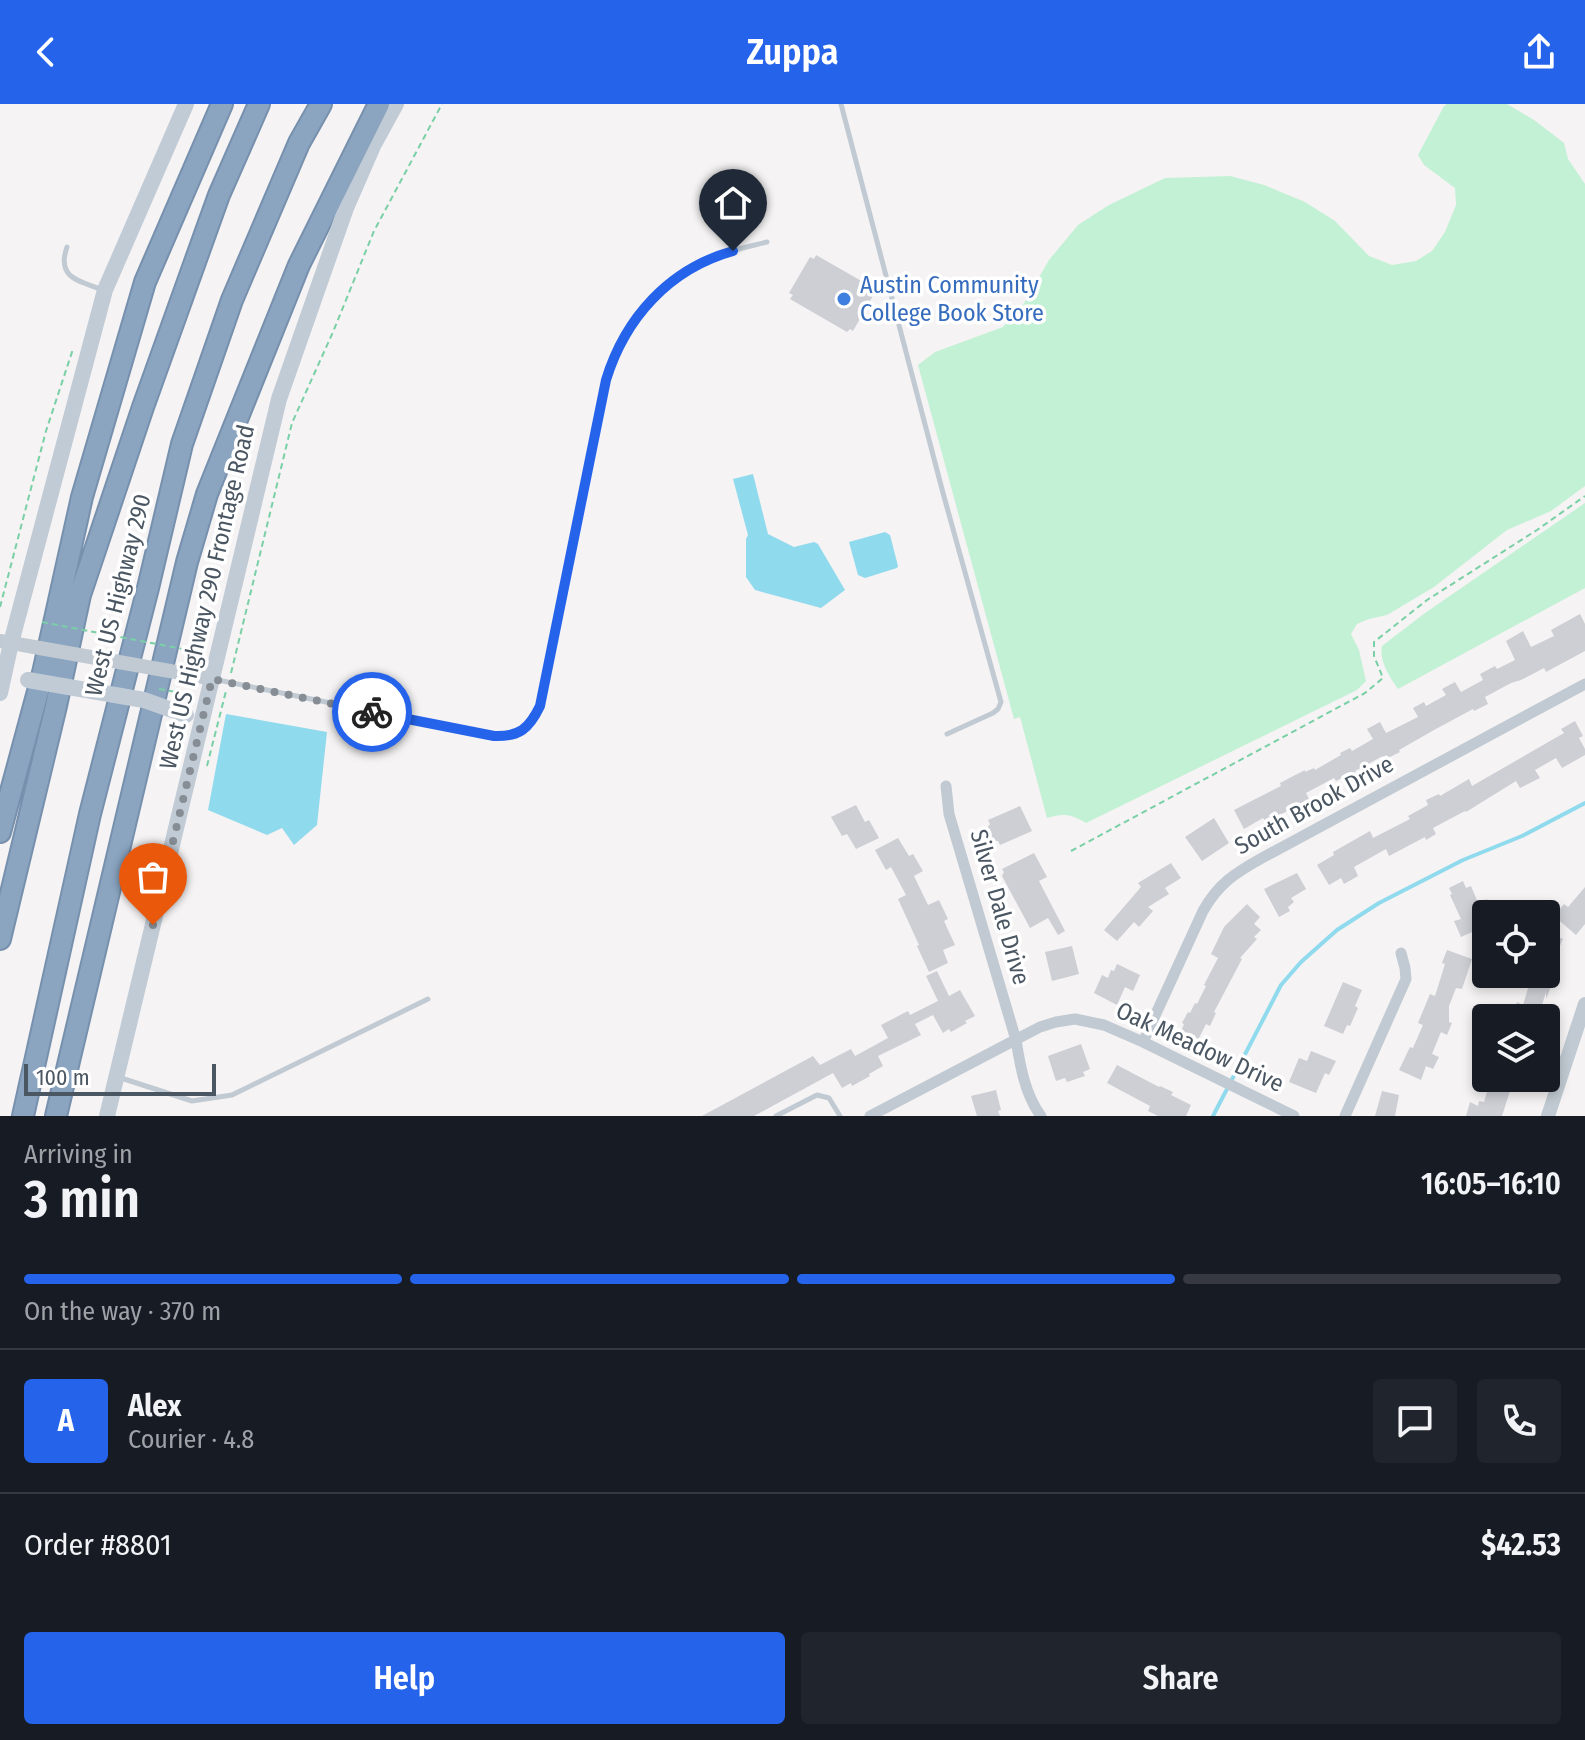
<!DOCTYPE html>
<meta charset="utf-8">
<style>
body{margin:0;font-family:"Fira Sans Condensed",sans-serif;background:#20242c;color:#f1f3f6;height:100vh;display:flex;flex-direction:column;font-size:30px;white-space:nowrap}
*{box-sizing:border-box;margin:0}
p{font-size:26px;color:#9ea1a6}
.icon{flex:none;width:44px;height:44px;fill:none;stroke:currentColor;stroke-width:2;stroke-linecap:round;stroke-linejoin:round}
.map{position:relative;height:1012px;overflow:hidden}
.drawer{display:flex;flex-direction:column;background:#171b24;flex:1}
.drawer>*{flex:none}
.tools{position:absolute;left:1472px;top:796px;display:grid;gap:16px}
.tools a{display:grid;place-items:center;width:88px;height:88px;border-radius:8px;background:#171b24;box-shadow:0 4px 12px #0003;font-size:40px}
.scale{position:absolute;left:24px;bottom:20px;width:192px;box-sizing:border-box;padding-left:8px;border:4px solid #4a5661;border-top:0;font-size:22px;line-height:28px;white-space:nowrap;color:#4a5661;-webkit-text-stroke:6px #fff;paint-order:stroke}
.pin{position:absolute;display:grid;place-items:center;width:68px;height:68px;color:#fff;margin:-82px -34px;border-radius:50% 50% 50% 0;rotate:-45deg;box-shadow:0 0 8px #0007}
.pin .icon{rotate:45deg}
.courier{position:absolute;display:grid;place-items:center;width:80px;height:80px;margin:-40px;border:6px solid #2563eb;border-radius:50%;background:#fff;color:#222;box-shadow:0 2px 10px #0007}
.summary em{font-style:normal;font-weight:600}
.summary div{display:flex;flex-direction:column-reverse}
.summary{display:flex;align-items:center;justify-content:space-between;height:136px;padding:0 24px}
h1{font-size:52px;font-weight:600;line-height:60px}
.bar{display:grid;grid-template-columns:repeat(4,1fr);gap:12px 8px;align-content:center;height:96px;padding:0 24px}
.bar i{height:10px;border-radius:6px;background:#363941}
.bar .current{background:#2563eb}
.bar p{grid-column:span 4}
.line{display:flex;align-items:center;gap:20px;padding:0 24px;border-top:2px solid #363941}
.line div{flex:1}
.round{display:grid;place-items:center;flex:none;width:84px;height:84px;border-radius:8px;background:#20242c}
.action{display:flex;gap:16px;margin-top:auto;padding:16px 24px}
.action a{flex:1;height:92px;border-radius:8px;background:#2563eb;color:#fff;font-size:32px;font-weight:600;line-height:92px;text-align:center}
.action a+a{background:#20242c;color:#f1f3f6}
header{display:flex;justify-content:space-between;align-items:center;height:104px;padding:0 24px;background:#2563eb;color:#fff;font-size:36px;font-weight:600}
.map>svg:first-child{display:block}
.green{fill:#c3f1d5}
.water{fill:#90daee}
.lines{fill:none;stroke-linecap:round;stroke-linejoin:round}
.stream{stroke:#90daee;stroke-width:4}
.building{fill:#cdcfd5}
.motorway-casing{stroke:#7690ad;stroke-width:24}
.path{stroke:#7ad0a6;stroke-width:2;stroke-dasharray:6 4;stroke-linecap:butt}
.service{stroke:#c1cad2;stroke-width:5}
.minor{stroke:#c1cad2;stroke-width:11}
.tertiary{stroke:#c1cad2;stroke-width:14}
.secondary{stroke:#c1cbd6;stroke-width:16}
.motorway{stroke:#8ba5c1;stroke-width:20}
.path-bridge{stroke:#7ad0a6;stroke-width:2;stroke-dasharray:6 4;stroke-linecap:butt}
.tertiary-bridge{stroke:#c1cad2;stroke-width:14}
.secondary-bridge{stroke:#c1cbd6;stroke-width:16}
.done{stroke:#868d94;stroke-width:8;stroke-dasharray:0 14.4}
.route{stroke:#2563eb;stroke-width:10}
.shop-dot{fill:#3f7fe0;stroke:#fff;stroke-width:3}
.labels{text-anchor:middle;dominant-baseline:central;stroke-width:7;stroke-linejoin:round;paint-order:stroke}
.shop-label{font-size:24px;fill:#366cbe;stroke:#fff;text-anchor:start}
.street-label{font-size:24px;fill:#4a5661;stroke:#fff}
</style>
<header><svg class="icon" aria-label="back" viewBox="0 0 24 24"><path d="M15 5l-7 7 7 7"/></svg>Zuppa<svg class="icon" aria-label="share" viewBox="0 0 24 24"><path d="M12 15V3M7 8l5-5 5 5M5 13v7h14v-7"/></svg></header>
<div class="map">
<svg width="1585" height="1012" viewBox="0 0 1585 1012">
<rect width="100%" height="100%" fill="#f5f3f3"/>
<path class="green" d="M1447 0H1507L1534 16 1564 39 1568 55 1585 80V382L1551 407 1507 426 1434 483 1387 511 1369 515 1357 520 1351 530 1359 546 1366 577 1357 586 1086 719C1071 710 1063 709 1047 714L1020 613 1014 615 918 261 935 248 1003 223 1023 201 1049 156 1078 121 1109 101 1165 74 1230 72 1264 81 1305 98 1335 117 1369 152 1392 161 1416 157 1432 147 1445 128 1456 101 1455 84 1424 61 1418 51 1444 2Z
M1585 399V484L1398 585C1389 572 1379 557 1382 542L1425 509Z"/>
<path class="water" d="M753 370 768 430 794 443 814 438 818 440 845 486 821 504 755 486 746 473V435L748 431 733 375Z
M885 428 890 431 898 462 897 464 865 474 858 471 849 438Z
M226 610 327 628 317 721 294 741 282 724 267 731 208 706Z"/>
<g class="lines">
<path class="stream" d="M1213 1012 1281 881 1301 858 1337 826 1379 799 1463 756 1522 732 1585 699"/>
</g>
<path class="building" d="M816 151 872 183 870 188 874 190 853 227 850 225 847 228 790 195 793 191 789 189 810 153 814 155Z
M1580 510 1585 520V547L1546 568 1544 564 1521 576 1511 579 1485 593 1488 600 1474 607 1473 605 1434 626 1399 646 1400 648 1388 654 1387 651 1383 653V652L1355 667 1357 670 1346 676 1344 673 1336 677 1334 674 1306 689 1310 697 1294 706 1293 704 1266 718 1263 714 1244 725 1234 706 1281 682 1280 679 1305 666V668L1314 664 1315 666 1341 651 1340 649 1350 644 1352 647 1373 635 1367 625 1380 618 1386 629 1418 613 1413 604 1424 598 1426 602 1446 591 1442 585 1455 578 1461 588 1483 576 1480 570 1495 562 1497 565 1515 556 1506 537 1523 527 1531 543 1554 532 1551 526Z
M1575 617 1583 632 1579 634 1585 645V651L1562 664 1556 654 1535 666 1540 674 1520 684 1516 677 1466 708 1465 707 1433 724 1436 730 1426 736 1425 733 1389 752 1386 745 1354 763 1358 772 1344 780 1341 774 1329 781 1317 761 1334 751 1333 748 1370 727 1373 734 1410 715 1408 712 1428 701 1426 696 1439 690 1440 692 1469 675 1472 682 1564 629 1561 625Z
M856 701 865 718 869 716 879 734 856 745 847 730 842 732 831 713Z
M1020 702 1032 727 1000 741 998 737H993L987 724 990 720 988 716Z
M1214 714 1229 739 1202 757 1185 733Z
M898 734 909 752 913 750 923 767 914 772 928 801 939 796 948 815 944 817 955 841 943 846 948 859 929 868 917 842 919 841 898 795 906 791 891 763 886 766 875 746Z
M1034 749 1047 773 1039 777 1065 827 1058 831 1048 814 1030 824 1002 772 1004 768 1002 765Z
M1171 759 1181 774 1165 784 1169 790 1148 803 1153 807 1139 823 1134 818 1117 837 1104 826 1141 783 1138 779Z
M1297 769 1306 785 1291 794 1294 798 1288 803 1290 807 1279 813 1264 785Z
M1463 777 1466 784 1471 782 1478 799 1487 795 1492 808 1486 810V822L1461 833 1454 817 1461 815 1450 791 1452 790 1449 784Z
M1585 783V820L1576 831 1554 812 1564 800 1568 803Z
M1247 800 1260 813 1254 820 1261 826 1254 833 1257 835 1240 854 1242 855 1214 908 1216 909 1210 922 1206 920 1196 940 1179 932 1184 920 1182 919 1188 908 1190 909 1195 899 1197 900 1206 882 1204 881 1218 854 1211 850 1224 823Z
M1546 828 1563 835 1552 860 1559 863 1546 895V888L1538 914H1512L1517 898 1523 901 1530 878 1513 870H1546Z
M1072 842 1079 870 1052 877 1045 848Z
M1447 846 1472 855 1462 885 1456 884 1449 902V918L1452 919 1447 931 1441 928 1432 950 1439 953 1433 965 1426 962 1421 976 1399 966 1410 943 1413 944 1423 921 1418 919 1430 890 1435 892 1445 860 1442 859Z
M1117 860 1140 871 1133 887 1125 883 1117 901 1094 889 1102 871 1108 874 1111 866 1114 867Z
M937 867 949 892 960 886 975 912 965 917 967 919 951 928 949 925 943 929 933 911 915 920 921 931 878 952 883 962 869 970 870 972 852 982 851 979 842 984 833 969 754 1012H702L813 952 820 961 851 945 855 952 888 934 881 921 908 907 910 911 938 897 926 872Z
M1343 878 1362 886 1355 902 1358 904 1350 922 1347 921 1343 930 1324 922Z
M1081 940 1090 965 1083 968 1085 972 1067 978 1065 974 1056 977 1048 952Z
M1311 947 1336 957 1329 971 1325 969 1316 989 1289 978 1299 954 1307 957Z
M1117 961 1159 983 1160 982 1173 988 1171 991 1191 1001 1186 1012H1158L1148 1007 1150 1002 1107 979Z
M1491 974H1514L1502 1012H1466L1470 998 1478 1002 1479 997 1484 998Z
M996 986 1001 1006 998 1007 1000 1012H977L971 992Z
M1382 987 1399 991 1395 1012H1375Z"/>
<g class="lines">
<g class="motorway-casing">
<path id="motorway" d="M0 728 43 569 82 393 145 178 222 0
M0 835 56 602 80 491 143 303 219 91 259 0
M23 1012 90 710 148 484 182 340 232 196 299 39 321 0
M56 1012 187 458 207 390 299 161 379 0"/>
</g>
<path class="path" d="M0 503 46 327 73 245
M188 546 202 549
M231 569 292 319 333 228 374 127 442 0
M182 589 192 591
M207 662 226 587
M1071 747 1365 589 1383 574 1374 552V538L1427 496 1537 426 1585 392"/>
<path class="service" d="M841 0 943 389 1001 598 998 605 993 609 947 630
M67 143C56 174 79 177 103 186
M213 575 483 630C513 635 527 629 540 602L606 276C621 225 657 177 707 156 726 147 747 143 767 138
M118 973 192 997 232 991 428 895
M776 1012 817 991 829 994 840 1012"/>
<path class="minor" d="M946 682 949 710 1016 936C1020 961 1025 991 1041 1012
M1143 938 1203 807C1218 780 1235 769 1262 754L1585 580
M870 1012 1040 923 1056 918 1075 915 1104 921 1143 938 1294 1012
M1345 1012 1406 875 1405 864 1401 849"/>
<path class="tertiary" d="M0 537 34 543
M181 569 212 575
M1548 1012 1585 900"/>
<path class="secondary" d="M0 589 11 539 105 186 186 0
M107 1012 279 295 346 104 373 42 396 0"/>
<use href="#motorway" class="motorway"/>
<path class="path-bridge" d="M42 518 188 546
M159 585 182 589"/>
<path class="tertiary-bridge" d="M34 543 181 569"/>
<path class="secondary-bridge" d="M28 576 144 596 186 611"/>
</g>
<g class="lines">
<path class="done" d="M153 821 212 575 372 608"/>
<path class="route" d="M372 608 494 632C519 633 529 625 540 602L606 276C625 214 669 165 733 147"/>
</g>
<circle class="shop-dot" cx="844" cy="195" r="8"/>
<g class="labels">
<g class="shop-label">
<text x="860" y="181">Austin Community<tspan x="860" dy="28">College Book Store</tspan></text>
</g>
<g class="street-label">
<text transform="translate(118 491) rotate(-76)">West US Highway 290</text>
<text transform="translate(207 493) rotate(-77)">West US Highway 290 Frontage Road</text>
<text transform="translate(1314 701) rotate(-29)">South Brook Drive</text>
<text transform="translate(1000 803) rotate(74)">Silver Dale Drive</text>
<text transform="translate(1200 943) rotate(25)">Oak Meadow Drive</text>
</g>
</g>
</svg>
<div class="tools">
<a><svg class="icon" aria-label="locate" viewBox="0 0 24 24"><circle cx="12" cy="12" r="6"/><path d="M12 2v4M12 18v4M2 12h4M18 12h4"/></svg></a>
<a><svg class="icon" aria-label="layers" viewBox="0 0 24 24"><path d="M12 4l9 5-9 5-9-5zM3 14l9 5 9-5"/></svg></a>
</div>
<div class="scale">100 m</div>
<div class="pin" style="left:153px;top:821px;background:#ea580c"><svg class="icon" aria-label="bag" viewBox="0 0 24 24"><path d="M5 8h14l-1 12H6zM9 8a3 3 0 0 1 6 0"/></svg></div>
<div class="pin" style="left:733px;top:147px;background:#1f2937"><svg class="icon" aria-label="home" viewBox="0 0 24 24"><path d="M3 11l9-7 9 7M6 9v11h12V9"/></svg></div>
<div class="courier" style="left:372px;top:608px"><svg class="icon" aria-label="bike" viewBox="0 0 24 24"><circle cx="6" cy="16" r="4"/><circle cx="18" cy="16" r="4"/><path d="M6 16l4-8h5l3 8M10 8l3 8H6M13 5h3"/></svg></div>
</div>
<section class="drawer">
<div class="summary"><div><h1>3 min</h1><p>Arriving in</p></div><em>16:05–16:10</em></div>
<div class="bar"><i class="current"></i><i class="current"></i><i class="current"></i><i></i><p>On the way · 370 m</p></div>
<div class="line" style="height:144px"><b class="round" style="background:#2563eb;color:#fff">A</b><div><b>Alex</b><p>Courier · 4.8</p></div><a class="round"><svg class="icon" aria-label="chat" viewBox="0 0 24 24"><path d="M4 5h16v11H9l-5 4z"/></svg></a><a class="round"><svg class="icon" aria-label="phone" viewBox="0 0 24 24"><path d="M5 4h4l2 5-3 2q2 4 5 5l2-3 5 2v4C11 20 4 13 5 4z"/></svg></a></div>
<div class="line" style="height:104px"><div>Order #8801</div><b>$42.53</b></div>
<div class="action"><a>Help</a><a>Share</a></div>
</section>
